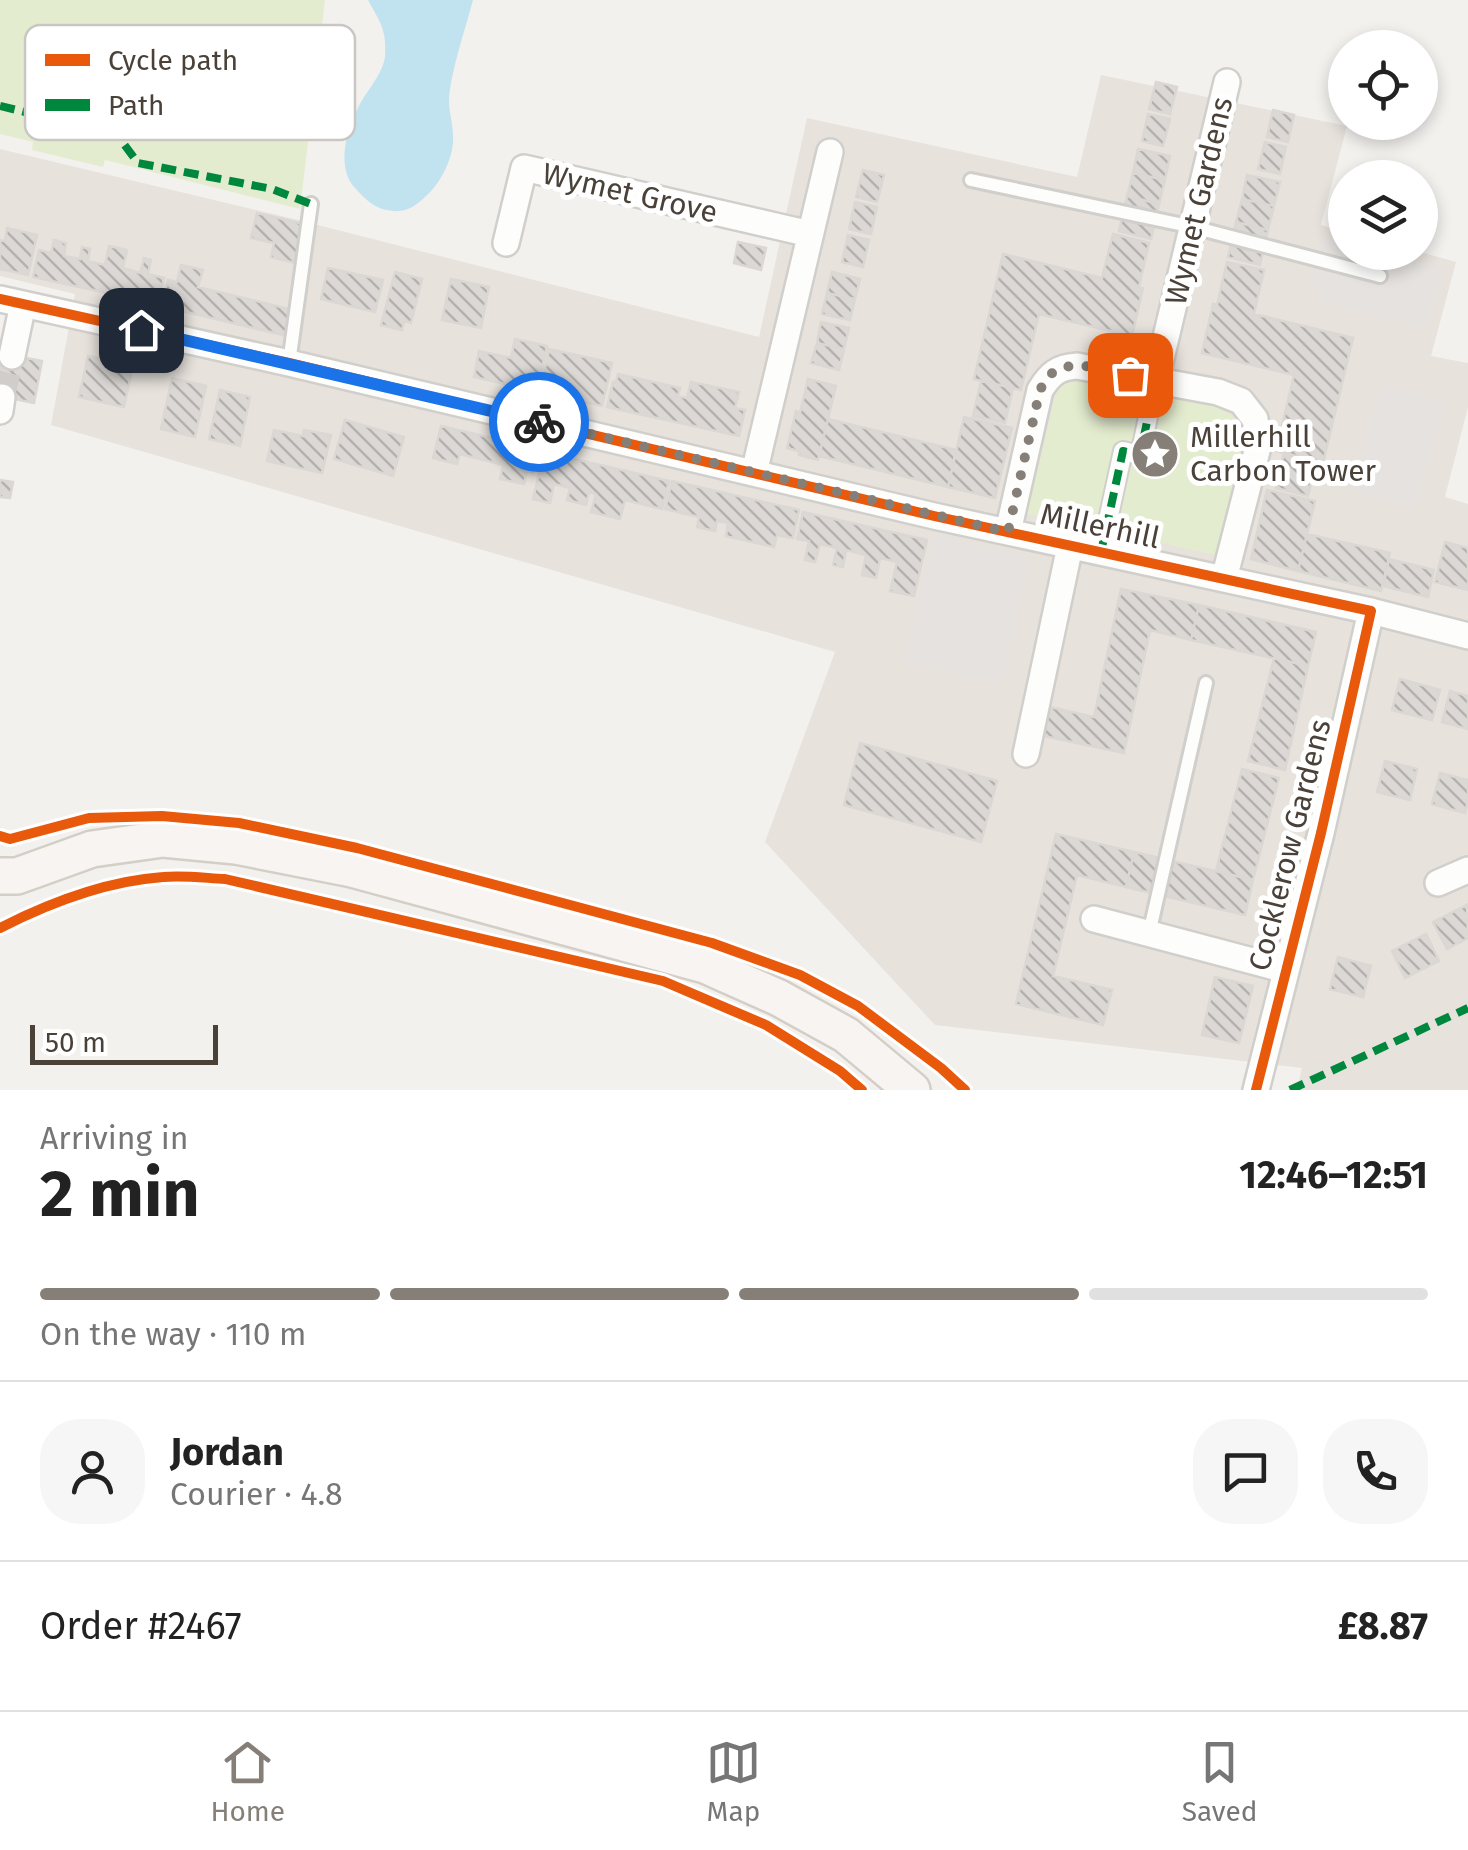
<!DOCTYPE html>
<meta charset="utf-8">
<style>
body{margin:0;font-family:"Fira Sans",sans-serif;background:#f6f6f6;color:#222;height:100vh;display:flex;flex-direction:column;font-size:38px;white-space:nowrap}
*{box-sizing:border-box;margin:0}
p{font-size:32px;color:#767676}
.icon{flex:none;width:55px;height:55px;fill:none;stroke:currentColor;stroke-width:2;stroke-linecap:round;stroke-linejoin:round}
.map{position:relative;height:1090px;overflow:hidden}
.side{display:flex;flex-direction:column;background:#fff;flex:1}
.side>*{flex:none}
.buttons{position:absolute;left:1328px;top:30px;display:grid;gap:20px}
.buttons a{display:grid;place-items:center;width:110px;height:110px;border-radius:50%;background:#fff;box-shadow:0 5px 15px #0003;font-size:50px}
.scale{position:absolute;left:30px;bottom:25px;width:188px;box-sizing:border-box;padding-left:10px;border:5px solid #4a4139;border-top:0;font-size:28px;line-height:35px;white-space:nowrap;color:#4a4139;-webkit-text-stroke:8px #fff;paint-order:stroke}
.pin{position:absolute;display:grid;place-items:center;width:85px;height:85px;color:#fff;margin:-42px;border-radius:20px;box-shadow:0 5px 15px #0006}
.courier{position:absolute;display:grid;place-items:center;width:100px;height:100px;margin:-50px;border:8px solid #1a73e8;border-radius:50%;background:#fff;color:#222;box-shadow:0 2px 12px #0007}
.summary em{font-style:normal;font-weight:700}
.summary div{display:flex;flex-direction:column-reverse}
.summary{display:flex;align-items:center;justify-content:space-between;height:170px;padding:0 40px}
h1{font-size:65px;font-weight:700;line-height:75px}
.bar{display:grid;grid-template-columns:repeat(4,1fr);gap:15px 10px;align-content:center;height:120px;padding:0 40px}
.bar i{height:12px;border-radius:8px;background:#e0e0e0}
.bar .on{background:#857f78}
.bar p{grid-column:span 4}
.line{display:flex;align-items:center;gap:25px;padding:0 40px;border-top:2px solid #e0e0e0}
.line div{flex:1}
.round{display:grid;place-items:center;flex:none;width:105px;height:105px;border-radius:40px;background:#f6f6f6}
.menu{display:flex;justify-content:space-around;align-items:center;height:140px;border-top:2px solid #e0e0e0;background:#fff;font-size:28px;color:#767676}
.menu a{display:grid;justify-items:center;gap:5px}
.menu .on{color:#857f78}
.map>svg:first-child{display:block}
.residential{fill:#e7e2dc}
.park{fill:#e4eccf}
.parking{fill:#e5e2df}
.water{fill:#c1e2ef}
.building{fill:url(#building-back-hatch);stroke:#dbd7d3;stroke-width:2.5}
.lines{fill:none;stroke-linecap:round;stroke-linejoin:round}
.minor-tunnel{stroke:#d1ceca;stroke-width:25;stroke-dasharray:25 12;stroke-linecap:butt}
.service-casing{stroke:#d1cfcb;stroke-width:18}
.pedestrian-casing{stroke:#d1cfcb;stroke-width:22}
.minor-casing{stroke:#d1cfcb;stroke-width:30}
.secondary-casing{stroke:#d3cec6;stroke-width:40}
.service{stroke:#fdfdfc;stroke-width:12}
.pedestrian{stroke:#fdfdfc;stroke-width:18}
.minor{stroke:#fdfdfc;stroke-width:25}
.secondary{stroke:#f7f4f1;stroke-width:35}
.quiet{stroke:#00873e;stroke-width:8;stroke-dasharray:15 8;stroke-linecap:butt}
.cycleway-casing{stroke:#fff;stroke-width:16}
.cycleway{stroke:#e8590c;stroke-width:10}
.done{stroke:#857f78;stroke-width:10;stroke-dasharray:0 18}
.route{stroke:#1a73e8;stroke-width:12}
.labels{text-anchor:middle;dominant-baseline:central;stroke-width:10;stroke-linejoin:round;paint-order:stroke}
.street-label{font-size:30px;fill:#4a4139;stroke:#fff}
.poi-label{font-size:30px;fill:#4a4139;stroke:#fff;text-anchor:start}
.key{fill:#fff;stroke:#c9c6c4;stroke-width:2.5}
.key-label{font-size:28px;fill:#4a4139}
</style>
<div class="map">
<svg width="1468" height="1090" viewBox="0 0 1468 1090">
<defs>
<pattern id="building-back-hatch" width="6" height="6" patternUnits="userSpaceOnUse" patternTransform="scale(2.5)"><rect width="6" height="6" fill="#dbd8d5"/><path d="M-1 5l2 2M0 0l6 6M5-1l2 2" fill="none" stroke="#b4b1ae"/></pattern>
</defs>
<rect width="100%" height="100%" fill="#f3f1ee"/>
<path class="residential" d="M1101 75 1347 126 1321 225 1345 232V252H1420L1456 262 1431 356 1468 363V407L1445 497 1468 504V1090H1297L1302 1068 935 1025 765 842 835 652 51 425 75 294 0 276V149L298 220 759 337 807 118 1077 177Z"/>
<path class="park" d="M0 0H325L300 209 105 160 103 167 32 150 33 142 0 134Z
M1077 381 1214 406C1234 414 1241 421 1243 442L1215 555 1027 514 1055 396C1060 386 1065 382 1077 381Z"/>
<path class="parking" d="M1322 237 1345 243V252L1382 253 1444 268 1428 329 1316 300 1320 285 1311 282Z
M1381 384 1444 401 1415 508 1352 491Z
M934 535 1029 557 1001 684 904 662Z"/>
<path class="water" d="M368 0H473C465 30 455 58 450 89 447 109 452 115 453 134 455 154 442 182 427 195 415 207 405 214 387 210 374 208 365 199 356 189 333 166 349 121 364 97 372 85 383 71 385 57 387 30 380 22 368 0Z"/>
<path class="building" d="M1156 82 1177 87 1170 114 1149 109Z
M1273 110 1294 115 1288 142 1267 137Z
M1148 114 1170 119 1163 146 1142 141Z
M1265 142 1286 147 1280 174 1258 169Z
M1138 149 1170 156 1165 180 1133 173Z
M863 170 884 175 877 202 856 197Z
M1133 173 1165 180 1159 204 1127 196Z
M1247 175 1280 182 1274 206 1242 199Z
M1127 196 1159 204 1151 239 1119 231Z
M1242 199 1274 206 1268 230 1236 222Z
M855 202 877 207 871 234 849 229Z
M257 213 304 224 295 263 271 257 274 243 251 238Z
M1236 222 1268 230 1260 265 1228 257Z
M7 228 37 235 28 275 0 269V240L5 241Z
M1113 234 1149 243 1139 287 1143 288 1132 336 1039 314 1021 390 974 379 1003 254 1102 278Z
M848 235 869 240 863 267 842 262Z
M54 240 66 243 64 256 80 259 82 247 90 249 88 261 105 265 109 246 127 250 123 268 140 273 144 258 151 260 148 274 164 278 158 304 33 277 39 250 51 253Z
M738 242 766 248 761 270 734 263Z
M1227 262 1264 270 1254 314 1353 338 1323 463 1276 451 1294 375 1202 353 1213 304 1217 305Z
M181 265 203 270 198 287 293 310 287 336 161 306 168 280 177 282Z
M328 268 383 280 375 312 321 299Z
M395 272 422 279 411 323 404 321 402 330 381 325Z
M832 272 860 279 855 299 827 293Z
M451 279 489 287 481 328 442 320Z
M827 293 855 299 850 320 822 314Z
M821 322 849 328 844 349 817 343Z
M515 339 547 346 537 391 474 377 479 351 511 358Z
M817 343 844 349 839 370 811 363Z
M549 349 612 363 602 406 540 392Z
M0 353 42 361 34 403 0 396Z
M88 356 133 366 124 407 79 397Z
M618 374 680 388 678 396 687 398 691 382 739 392 735 408 745 410 739 436 607 407 613 382H616Z
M172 378 206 386 195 437 161 429Z
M808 379 836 386 818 460 799 455V451L787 448 796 411 800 413Z
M981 381 1013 388 1005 423 973 416Z
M220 390 250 397 240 446 209 439Z
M964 417 1012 428 995 498 948 487Z
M828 419 956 450 948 487 819 456Z
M345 420 404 437 393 476 334 459Z
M441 426 539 449 533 472 527 471 524 484 500 479 503 465 460 454 457 464 433 458Z
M274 430 303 436 304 430 331 435 322 473 267 461Z
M544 452 669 481 662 509 625 500 620 519 591 512 596 494 589 492 586 505 567 500 570 488 554 484 550 503 533 499Z
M1284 453 1316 461 1308 496 1276 488Z
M0 480 13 482 10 498 0 497Z
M672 481 799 510 793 538 777 535 774 547 726 536 728 523 717 521 715 531 697 527 699 517 665 509Z
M1267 490 1315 501 1298 571 1251 559Z
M803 512 927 540 914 596 890 591 897 562 880 558 876 578 862 575 866 555 846 550 843 567 833 565 837 548 820 544 815 562 805 560 809 541 797 539Z
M1307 534 1390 553 1381 591 1298 571Z
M1445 542 1468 548V590L1435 582Z
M1389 559 1434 570 1428 597 1383 586Z
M1121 589 1199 605 1191 640 1150 630 1124 753 1044 736 1050 707 1094 717Z
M1199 605 1316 632 1308 666 1191 640Z
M1274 658 1308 666 1285 770 1248 761Z
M1400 679 1440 690 1432 720 1392 710Z
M1450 691 1468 696V729L1442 722Z
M860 743 997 781 981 842 844 805Z
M1385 761 1417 769 1410 800 1377 792Z
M1242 769 1279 778 1253 880 1216 871Z
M1440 773 1468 780V801L1465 813 1432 804Z
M1056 834 1134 852 1126 887 1077 875 1053 976 1112 990 1103 1025 1016 1004Z
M1134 852 1253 880 1245 915 1126 887Z
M1467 905 1468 938 1447 949 1433 922Z
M1426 934 1439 961 1405 978 1392 951Z
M1338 957 1371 966 1363 997 1330 989Z
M1215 977 1253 986 1239 1043 1202 1035Z"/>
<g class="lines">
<path class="minor-tunnel" d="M2 397 12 356"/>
<g class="service-casing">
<path id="service" d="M971 180 1193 227 1380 276
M289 363 311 204
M1149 934 1206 683"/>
</g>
<g class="pedestrian-casing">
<path id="pedestrian" d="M1101 552 1123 451 1140 455 1156 379"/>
</g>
<g class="minor-casing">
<path id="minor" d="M506 243 524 168 810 234
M0 299 289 363 934 516 1371 611 1468 636
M12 356 23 304
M1156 379 1227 82
M0 411 2 397
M754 473 830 152
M1008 532 1040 390C1050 374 1058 367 1077 366L1218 392 1241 401 1255 419 1259 443 1224 579
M1026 754 1070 546
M1438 883 1468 870
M1094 919 1286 970
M1256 1090 1321 833 1371 611"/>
</g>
<g class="secondary-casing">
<path id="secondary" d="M0 876H17L92 849 163 839 236 846 352 869 705 965 779 998 846 1035 912 1090"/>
</g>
<use href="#service" class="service"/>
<use href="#pedestrian" class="pedestrian"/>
<use href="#minor" class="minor"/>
<use href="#secondary" class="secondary"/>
<path class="quiet" d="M0 106 25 112 48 109 109 124 138 163 272 189 311 204
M1101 552 1123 451 1140 455 1156 379
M1290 1090 1468 1008"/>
<g class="cycleway-casing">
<path id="cycleway" d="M0 299 289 363 934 516 1371 611 1321 833 1256 1090
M0 836 10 839 89 818 162 816 239 823 357 848 712 943 800 975 858 1006 941 1068 965 1090
M0 928C49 903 107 881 163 877 183 875 205 878 225 879L663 981 766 1025 840 1071 862 1090"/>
</g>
<use href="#cycleway" class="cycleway"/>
</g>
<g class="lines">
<path class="done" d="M539 422 1008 532 1040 390C1043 385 1045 380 1049 376 1068 356 1107 371 1130 375"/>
<path class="route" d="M141 330 539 422"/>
</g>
<defs>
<g id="sight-disc" transform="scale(2.5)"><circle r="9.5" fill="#857f78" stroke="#fff"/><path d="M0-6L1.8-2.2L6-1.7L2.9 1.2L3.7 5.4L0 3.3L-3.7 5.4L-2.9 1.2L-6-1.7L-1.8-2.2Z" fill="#fff"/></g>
</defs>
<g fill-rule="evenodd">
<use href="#sight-disc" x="1155" y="454"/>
</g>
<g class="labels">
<g class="street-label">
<text transform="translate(630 193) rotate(13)">Wymet Grove</text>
<text transform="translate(1199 201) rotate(-77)">Wymet Gardens</text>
<text transform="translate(1100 526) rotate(12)">Millerhill</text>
<text transform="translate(1290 845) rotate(-76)">Cocklerow Gardens</text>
</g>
<g class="poi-label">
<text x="1190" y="437">Millerhill<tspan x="1190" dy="34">Carbon Tower</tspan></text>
</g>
</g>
<rect x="25" y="25" width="330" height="115" rx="15" class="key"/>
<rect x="45" y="54" width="45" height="12" fill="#e8590c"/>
<rect x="45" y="99" width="45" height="12" fill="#00873e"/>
<g class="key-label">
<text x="108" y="70">Cycle path</text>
<text x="108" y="115">Path</text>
</g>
</svg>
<div class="buttons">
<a><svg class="icon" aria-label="locate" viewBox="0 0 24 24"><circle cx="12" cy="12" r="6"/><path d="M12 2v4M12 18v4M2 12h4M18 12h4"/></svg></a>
<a><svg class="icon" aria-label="layers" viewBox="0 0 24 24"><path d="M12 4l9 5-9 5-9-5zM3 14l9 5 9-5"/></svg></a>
</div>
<div class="scale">50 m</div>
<div class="pin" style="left:1130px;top:375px;background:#ea580c"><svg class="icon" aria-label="bag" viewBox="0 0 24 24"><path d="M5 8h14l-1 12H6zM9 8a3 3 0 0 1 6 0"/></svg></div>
<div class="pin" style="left:141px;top:330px;background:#1f2937"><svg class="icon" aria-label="home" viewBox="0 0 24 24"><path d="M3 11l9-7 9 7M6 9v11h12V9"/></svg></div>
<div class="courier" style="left:539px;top:422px"><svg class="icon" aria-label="bike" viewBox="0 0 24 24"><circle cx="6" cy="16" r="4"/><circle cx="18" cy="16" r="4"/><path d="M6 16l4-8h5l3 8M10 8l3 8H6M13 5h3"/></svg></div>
</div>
<section class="side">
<div class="summary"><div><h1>2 min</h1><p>Arriving in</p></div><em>12:46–12:51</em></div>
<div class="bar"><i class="on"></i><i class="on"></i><i class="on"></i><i></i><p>On the way · 110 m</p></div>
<div class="line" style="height:180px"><a class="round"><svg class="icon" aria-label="person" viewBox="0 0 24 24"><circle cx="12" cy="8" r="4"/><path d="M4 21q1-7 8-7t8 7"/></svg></a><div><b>Jordan</b><p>Courier · 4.8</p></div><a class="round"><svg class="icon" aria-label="chat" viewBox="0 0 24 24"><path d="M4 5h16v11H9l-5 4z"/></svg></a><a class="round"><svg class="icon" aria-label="phone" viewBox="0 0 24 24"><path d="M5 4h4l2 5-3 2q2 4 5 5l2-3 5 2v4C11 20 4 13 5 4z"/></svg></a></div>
<div class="line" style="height:130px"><div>Order #2467</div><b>£8.87</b></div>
</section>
<nav class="menu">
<a class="on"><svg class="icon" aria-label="home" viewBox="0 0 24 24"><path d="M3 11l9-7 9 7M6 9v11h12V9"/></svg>Home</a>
<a><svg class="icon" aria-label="map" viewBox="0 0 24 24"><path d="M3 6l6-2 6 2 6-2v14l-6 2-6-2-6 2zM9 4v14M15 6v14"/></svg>Map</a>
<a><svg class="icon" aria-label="saved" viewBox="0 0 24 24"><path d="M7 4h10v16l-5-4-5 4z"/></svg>Saved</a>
</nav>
